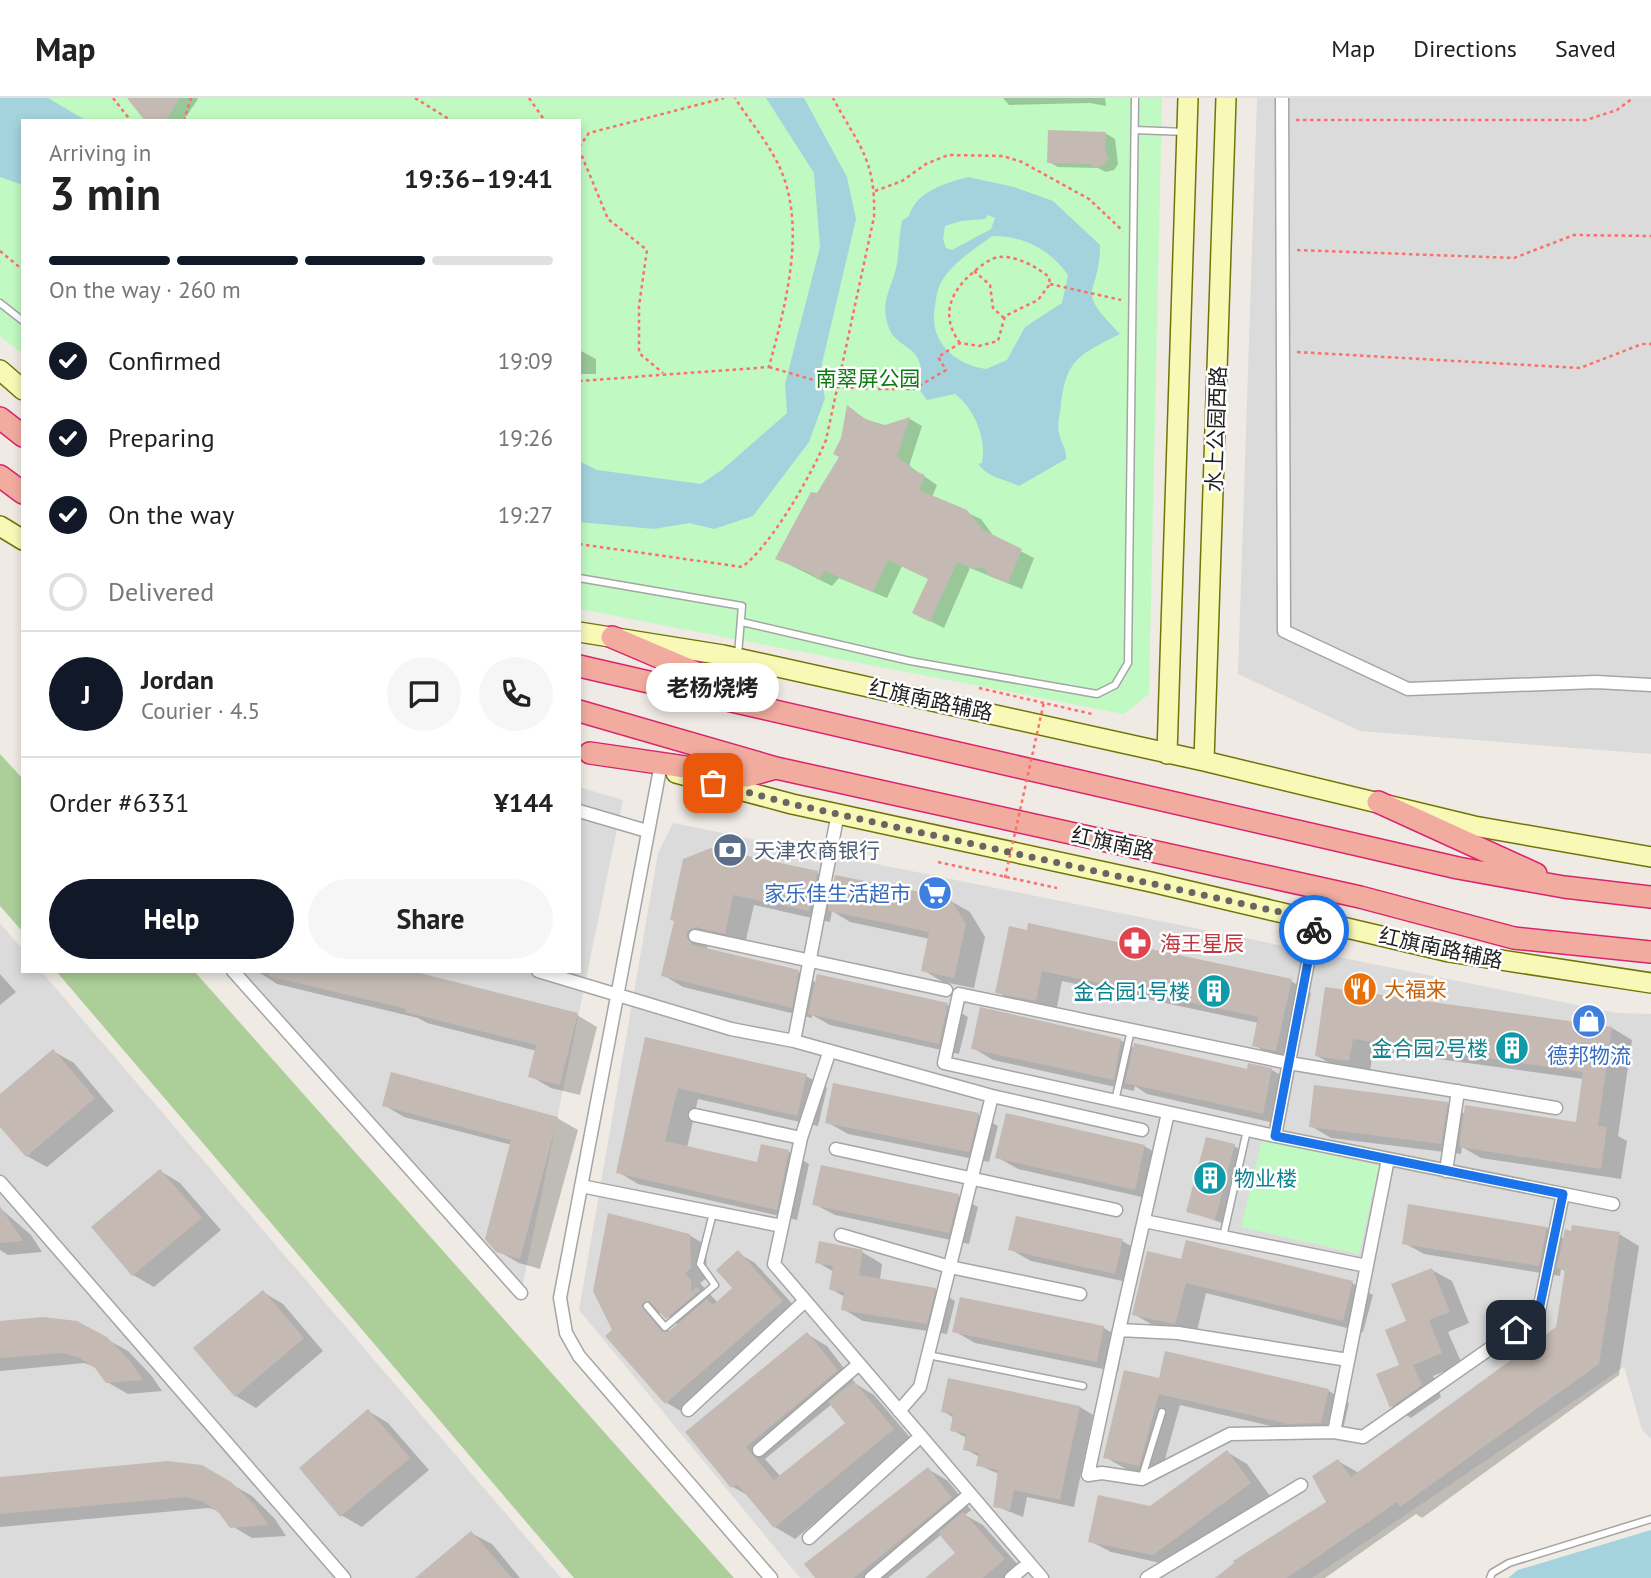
<!DOCTYPE html>
<meta charset="utf-8">
<style>
body{margin:0;font-family:"PT Sans","Noto Sans SC",sans-serif;background:#f6f6f6;color:#222;height:100vh;display:flex;flex-direction:column;font-size:26px;white-space:nowrap}
*{box-sizing:border-box;margin:0}
p{font-size:23px;color:#767676}
.icon{flex:none;width:38px;height:38px;fill:none;stroke:currentColor;stroke-width:2;stroke-linecap:round;stroke-linejoin:round}
.map{position:relative;flex:1;overflow:hidden}
.side{position:absolute;left:21px;top:21px;width:560px;height:854px;display:flex;flex-direction:column;background:#fff;border-radius:0px;box-shadow:0 4px 10px #0003}
.side>*{flex:none}
.pin{position:absolute;display:grid;place-items:center;width:60px;height:60px;color:#fff;margin:-30px;border-radius:14px;box-shadow:0 4px 10px #0006}
.courier{position:absolute;display:grid;place-items:center;width:70px;height:70px;margin:-35px;border:5px solid #1a73e8;border-radius:50%;background:#fff;color:#222;box-shadow:0 2px 9px #0007}
.bubble{position:absolute;height:49px;border-radius:24px;background:#fff;box-shadow:0 4px 10px #0003;font-size:23px;font-weight:700;line-height:49px;text-align:center}
.overview em{font-style:normal;font-weight:700}
.overview div{display:flex;flex-direction:column-reverse}
.overview{display:flex;align-items:center;justify-content:space-between;height:119px;padding:0 28px}
h1{font-size:46px;font-weight:700;line-height:52px}
.bar{display:grid;grid-template-columns:repeat(4,1fr);gap:10px 7px;align-content:center;height:84px;padding:0 28px}
.bar i{height:9px;border-radius:5px;background:#e0e0e0}
.bar .current{background:#111827}
.bar p{grid-column:span 4}
.line{display:flex;align-items:center;gap:18px;padding:0 28px;border-top:2px solid #e0e0e0}
.line div{flex:1}
.round{display:grid;place-items:center;flex:none;width:74px;height:74px;border-radius:37px;background:#f6f6f6}
ol{padding:0 28px;list-style:none}
li{display:flex;align-items:center;gap:21px;height:77px}
li p{margin-inline-start:auto}
li .icon{padding:7px;border-radius:50%;background:#111827;color:#fff;stroke-width:4}
li:last-child{color:#767676}
li i{width:38px;height:38px;border:4px solid #e0e0e0;border-radius:50%}
.cta{display:flex;gap:14px;margin-top:auto;padding:14px 28px}
.cta a{flex:1;height:80px;border-radius:42px;background:#111827;color:#fff;font-size:28px;font-weight:700;line-height:80px;text-align:center}
.cta a+a{background:#f6f6f6;color:#222}
header{display:flex;align-items:center;gap:42px;box-sizing:border-box;height:98px;padding:0 35px;background:#fff;border-bottom:2px solid #e0e0e0}
header strong{font-size:33px}
nav{display:flex;gap:38px;margin-inline-start:auto;font-size:24px}
.map>svg:first-child{display:block}
.residential{fill:#dcdbdb}
.forest{fill:#acce98}
.park{fill:#c0f9c1}
.water{fill:#a4d3dd;fill-rule:evenodd}
.shadow{fill:#0003;fill-rule:evenodd}
.building{fill:#c4bab3}
.lines{fill:none;stroke-linecap:round;stroke-linejoin:round}
.service-casing{stroke:#a5a5a5;stroke-width:9}
.minor-casing{stroke:#a5a5a5;stroke-width:15}
.secondary-casing{stroke:#707505;stroke-width:22}
.trunk-casing{stroke:#da246e;stroke-width:24}
.path{stroke:#fa706a;stroke-width:2.5;stroke-dasharray:3.5 3.5;stroke-linecap:butt}
.service{stroke:#fff;stroke-width:6}
.minor{stroke:#fff;stroke-width:12}
.secondary{stroke:#f9f9b7;stroke-width:19}
.trunk{stroke:#f2ac9f;stroke-width:21}
.path-bridge{stroke:#fa706a;stroke-width:2.5;stroke-dasharray:3.5 3.5;stroke-linecap:butt}
.done{stroke:#676663;stroke-width:7;stroke-dasharray:0 12.6}
.route{stroke:#1a73e8;stroke-width:9}
.labels{text-anchor:middle;dominant-baseline:central;stroke-width:5;stroke-linejoin:round;paint-order:stroke}
.park-label{font-size:21px;fill:#0b7c0e;stroke:#fff}
.street-label{font-size:21px;fill:#1e1e1e;stroke:#fff}
.service-label{font-size:21px;fill:#4e5e75;stroke:#fff;text-anchor:start}
.shop-label{font-size:21px;fill:#366cbe;stroke:#fff;text-anchor:end}
.health-label{font-size:21px;fill:#be3a42;stroke:#fff;text-anchor:start}
.food-label{font-size:21px;fill:#c56008;stroke:#fff;text-anchor:start}
.culture-label{font-size:21px;fill:#0d838f;stroke:#fff;text-anchor:end}
</style>
<header>
<strong>Map</strong>
<nav><a>Map</a><a>Directions</a><a>Saved</a></nav>
</header>
<div class="map">
<svg width="1651" height="1480" viewBox="0 0 1651 1480">
<rect width="100%" height="100%" fill="#efebe4"/>
<path class="residential" d="M1257 0H1651V656L1360 633 1238 576Z
M579 689 623 702 521 1195 233 873H579Z
M673 725 1617 915 1651 916V1341L1642 1332 1624 1269 1312 1480H800L579 1212 658 755Z
M0 825 23 852V873H41L561 1480H0Z"/>
<path class="forest" d="M0 656 23 681V834L0 808Z
M56 873H194L734 1480H574Z"/>
<path class="park" d="M0 0H1162L1149 596 1124 616 579 511V23H23V256L0 238Z
M1262 1041 1379 1068 1359 1156 1241 1129Z"/>
<path class="water" d="M0 0H48L87 23H23V87L0 79Z
M766 0H804L847 79 856 121 820 274 825 300 809 344 753 418 714 431 689 425 654 431 579 424V363L597 372 701 386 723 371 787 315 785 286 820 149 814 75Z
M968 79 1014 89 1053 103 1100 147C1100 201 1072 187 1120 236 1082 256 1066 259 1061 307 1060 315 1057 327 1059 335 1061 345 1067 351 1066 361L1019 388C1003 380 990 381 978 366L982 365C987 341 974 310 955 296L927 302 919 291C930 242 894 256 887 224 881 201 893 187 897 166 899 152 899 137 902 123L909 118C916 93 946 85 968 79ZM988 117 995 120 991 131 952 152 946 150 943 141 945 128 961 123 985 121ZM992 138C1023 138 1050 151 1068 177L1062 205 1025 229 1007 262 986 271C953 266 928 242 935 208 936 200 938 188 943 181 955 163 975 151 992 138Z
M1651 1432V1480H1508L1518 1472Z"/>
<path class="shadow" d="M129 0H197L198 1 183 23H147Z
M1003 0H1105L1106 8 1090 5 1009 7Z
M1105 35 1115 41 1118 66 1114 72 1106 74 1098 70 1058 69 1049 64Z
M579 252 596 261V276H579Z
M848 310 870 324 885 329 910 321 922 328 909 368 937 387 932 399 981 421 995 440 1034 460 1022 491 970 470 944 530 928 522 930 481 902 468 887 500 839 480 832 488 778 461 841 359Z
M684 763 817 775 835 785 949 802 970 814 985 839 974 890 943 884 923 872 930 841 850 824 832 813 830 824 754 807 745 846 708 844 707 851 798 874 817 885 947 907 968 919 959 956 830 927 812 917V920L683 889 663 877 676 824Z
M1011 830 1291 883 1311 895 1296 964 1274 959 1254 947 1259 925 1062 883 1056 914 1017 905 997 894Z
M257 873H399L577 917 597 929 580 997 551 990 530 978 537 953 427 925 418 920 277 886Z
M0 876 16 894 0 907Z
M1326 891 1612 930 1632 942 1618 1038 1627 1043 1621 1081 1481 1060 1462 1049 1461 1056 1331 1040 1311 1028 1447 1006 1465 1016 1577 1026 1584 981 1373 952 1370 974 1337 969 1317 958Z
M646 941 806 978 827 990 818 1028 698 1001 687 1050 759 1066 763 1048 789 1054 809 1066 797 1122 638 1086 618 1074Z
M1120 942 1134 950 1248 973 1250 967 1272 972 1292 984 1283 1027 1147 996 1135 988 1134 993 993 962 973 950Z
M53 953 74 965 114 1013 47 1069 27 1058 0 1026V999Z
M384 1007 557 1020 578 1032 540 1171 519 1165 498 1153 512 1047 404 1019Z
M978 1017 998 1028 989 1064 848 1036 827 1024Z
M1144 1048 1165 1060 1155 1102 1018 1071 997 1059Z
M1234 1048 1244 1054 1225 1126 1188 1113Z
M160 1073 180 1085 221 1132 154 1189 133 1177 93 1130Z
M958 1098 978 1109 969 1146 835 1117 814 1106Z
M0 1110 31 1137 42 1154 8 1157 0 1152Z
M1547 1130 1564 1141 1619 1136 1639 1148 1619 1277 1422 1420 1416 1416 1325 1480H1218L1329 1404 1338 1363 1359 1375 1558 1230 1567 1174 1561 1171 1560 1178 1424 1156 1404 1145Z
M689 1137 706 1147 707 1180 700 1185 718 1205 735 1190 738 1155 755 1165 799 1213 684 1315 667 1305 607 1238ZM662 1214 679 1227 670 1234 657 1217Z
M1122 1143 1143 1155 1136 1186 1031 1163 1010 1151Z
M862 1154 882 1166 880 1182 935 1191 955 1203 947 1236 863 1223 843 1211 845 1199 831 1191 834 1174 817 1164Z
M1183 1164 1352 1185 1373 1197 1363 1234 1206 1195 1196 1237 1154 1228 1134 1216Z
M1432 1172 1452 1183 1469 1225 1448 1234 1462 1266 1433 1278 1441 1299 1411 1320 1391 1308 1408 1224Z
M263 1194 283 1206 323 1253 256 1310 236 1298Z
M961 1201 1104 1230 1124 1242 1118 1274 975 1245 954 1233Z
M0 1225H77L128 1253 151 1277 162 1293 128 1296 107 1284 96 1269 84 1265 0 1273Z
M807 1236 827 1248 856 1286 874 1297 913 1343 795 1441 775 1429 749 1398 733 1389 688 1334ZM832 1306 847 1325 781 1379 765 1361Z
M1166 1255 1329 1293 1349 1305 1342 1336 1310 1337 1180 1307 1160 1379 1126 1371 1105 1359 1160 1282Z
M1080 1309 1093 1317 1074 1409 1027 1399 1023 1419 995 1408 999 1376 978 1367V1358L965 1351 967 1340 952 1332 954 1320 943 1313Z
M368 1313 388 1325 429 1372 362 1429 341 1417Z
M1227 1354 1247 1366 1270 1398 1174 1468 1111 1454 1090 1443 1150 1410Z
M201 1369 252 1398 275 1421 286 1438 252 1440 232 1428 221 1413 208 1410 0 1429V1380Z
M928 1371 948 1383 971 1412 965 1417 983 1427 1024 1474 1016 1480H927L957 1455 942 1436 888 1480H817Z
M471 1435 492 1446 520 1480H418Z"/>
<path class="building" d="M127 0H180L165 23H145Z
M1048 32 1106 34 1105 54 1109 60 1104 67 1095 70 1089 66 1047 65Z
M847 307 865 321 885 327 910 319 897 359 911 368 910 371 925 377 919 392 967 412 983 432 1022 451 1008 485 989 478 984 469 974 471 957 464 930 524 912 515 928 481 888 462 873 494 825 473 818 482 811 475 775 461 811 394 817 395 839 359 833 356 841 340Z
M711 750 818 773 809 813 733 797 725 836 696 829 689 832 686 837 693 847 799 872 792 910 661 878 674 823 670 822 683 761Z
M835 777 950 800 966 826 954 880 921 873 929 834 828 813Z
M1028 825 1292 881 1276 953 1252 948 1258 919 1042 873 1036 903 995 895 1009 828 1027 832Z
M269 873H412L578 915 560 987 528 979 536 947 405 914 406 911 269 878Z
M817 876 948 905 939 946 808 916Z
M1325 889 1612 929 1598 1028 1607 1029 1601 1071 1459 1049 1465 1007 1576 1024 1583 974 1353 941 1349 963 1315 958Z
M980 909 1121 941 1114 982 971 951Z
M645 939 807 976 797 1018 678 990 665 1043 757 1064 761 1046 789 1052 777 1112 616 1075Z
M1134 945 1247 971 1248 965 1272 970 1263 1016 1125 985Z
M53 951 95 1000 26 1059 0 1029V996Z
M391 974 558 1019 520 1161 496 1154 485 1141 511 1042 382 1008Z
M833 985 979 1015 969 1054 825 1025Z
M1314 987 1448 1004 1441 1046 1309 1029Z
M1006 1015 1145 1047 1135 1092 995 1060Z
M1206 1039 1235 1046 1215 1122 1186 1114Z
M821 1067 959 1096 949 1135 812 1107Z
M160 1071 202 1120 132 1178 91 1129Z
M1408 1106 1547 1129 1539 1168 1402 1146Z
M0 1108 23 1143 0 1145Z
M608 1115 690 1136 691 1170 685 1175 691 1182V1194L697 1189 700 1192 666 1221 649 1203 641 1207 662 1234 669 1233 707 1201 713 1207 732 1190 716 1172 738 1152 783 1203 665 1306 605 1238 612 1232 593 1193Z
M1016 1118 1123 1141 1115 1176 1008 1152Z
M1572 1127 1620 1134 1599 1266 1400 1409 1397 1404 1287 1480H1215L1234 1465 1233 1463 1326 1404 1312 1378 1338 1361 1351 1379 1556 1229 1565 1172 1557 1170 1565 1131 1571 1133Z
M1186 1142 1353 1183 1343 1223 1186 1185 1175 1226 1132 1217 1147 1153 1181 1161Z
M819 1143 863 1152 859 1177 936 1190 927 1226 841 1212 844 1194 829 1192 833 1168 815 1165Z
M1432 1170 1450 1214 1429 1222 1442 1255 1413 1267 1422 1287 1390 1310 1376 1276 1399 1267 1385 1232 1406 1223 1391 1186Z
M263 1192 304 1240 235 1299 193 1250Z
M960 1199 1104 1228 1097 1264 952 1234Z
M43 1219 77 1223 107 1239 130 1263 143 1282 106 1285 95 1270 80 1260 62 1255 0 1260V1223Z
M807 1234 838 1272 746 1349 774 1382 845 1325 828 1304 854 1283 894 1331 774 1430 737 1386 731 1390 685 1334Z
M1165 1253 1329 1291 1321 1325 1288 1326 1159 1296 1139 1368 1103 1360 1124 1272 1159 1280Z
M948 1280 1080 1308 1060 1402 1014 1392 1010 1412 993 1409 998 1372 976 1368 979 1355 963 1352 966 1336 950 1333 953 1316 941 1314Z
M368 1311 410 1360 340 1419 299 1370Z
M1227 1352 1251 1385 1153 1457 1088 1444 1098 1397 1150 1408Z
M168 1363 202 1367 231 1384 255 1407 268 1427 230 1430 219 1415 204 1404 186 1399 0 1416V1379Z
M928 1369 952 1400 854 1480H815L804 1466Z
M963 1414 1005 1461 983 1480H925L955 1455 938 1435Z
M471 1433 512 1480H415Z"/>
<g class="lines">
<g class="service-casing">
<path id="service" d="M1135 32 1186 34
M0 205 23 223
M579 480 742 508 738 557
M742 524 910 563 1097 596 1115 587 1128 565 1135 0
M1115 1003 1131 932
M1223 1139 1247 1032
M647 1208 665 1229 715 1187 700 1166 713 1115
M928 1257 1083 1288
M1142 1379 1162 1314
M1490 1480 1492 1475 1509 1465 1651 1421"/>
</g>
<g class="minor-casing">
<path id="minor" d="M1282 0 1284 533 1408 591 1596 584 1651 587
M660 671 560 1200 566 1235 579 1258 771 1480
M579 713 647 733
M695 838 946 892
M233 873 521 1195
M538 873 731 931 794 943 992 998 1142 1032
M794 943 838 715
M829 955 801 1040 774 1166 1042 1480
M1556 1010 1289 965 959 896 944 965 1275 1038 1613 1106
M1168 1015 1119 1232 1178 1235 1348 1262
M695 1017 801 1040
M1275 1038 1316 822
M836 1051 1116 1112
M1446 1073 1458 993
M0 1084 344 1480
M581 1088 782 1128
M1144 1123 1367 1168
M841 1137 950 1169 1080 1196
M1119 1232 1088 1377 1102 1375 1142 1381 1230 1336 1334 1334 1388 1061
M688 1312 805 1203
M899 1313 920 1289 992 998
M1334 1334 1363 1339 1538 1217 1563 1096
M759 1352 859 1266
M809 1440 921 1338
M871 1480 970 1396
M1011 1480 1029 1465
M1147 1480 1301 1387"/>
</g>
<g class="secondary-casing">
<path id="secondary" d="M0 272 23 292
M0 428 23 442
M579 534 723 557 1204 663 1474 728 1651 759
M1167 656 1188 0
M1204 663 1226 0
M676 675 792 706 1151 784 1449 854 1651 885"/>
</g>
<g class="trunk-casing">
<path id="trunk" d="M0 320 23 338
M0 378 23 395
M612 539 741 594
M579 568 1458 770 1564 789 1651 799
M579 613 776 670 1360 799 1514 840 1651 854
M590 655 747 678 776 670
M1378 704 1536 776"/>
</g>
<path class="path" d="M113 0 131 23
M415 0 452 23
M529 0 545 23
M1296 22H1586L1617 12 1633 0
M184 23 191 0
M579 49 589 35 724 0
M579 51 608 121 647 152 639 208V255L663 275
M875 93 902 83 926 66 948 57 1003 58 1022 64 1089 101 1123 133
M1297 152 1514 160 1574 137 1651 138
M0 153 23 172
M974 173 990 187 993 210 1004 220
M1050 186 1121 202
M1297 254 1580 270 1642 246H1651
M769 269 838 289 877 291H914L946 272 938 259 960 245 979 248 998 243 1005 218 1038 202 1050 186 1049 179C1037 169 1015 157 999 159 991 160 982 167 976 172 951 192 939 217 960 245
M579 283 769 269C784 212 804 141 785 83 775 52 752 27 735 0
M579 446 742 469C771 448 812 376 826 342L874 119C876 61 858 47 833 0
M979 590 1092 616
M938 764 1057 790"/>
<use href="#service" class="service"/>
<use href="#minor" class="minor"/>
<use href="#secondary" class="secondary"/>
<use href="#trunk" class="trunk"/>
<path class="path-bridge" d="M1005 780 1044 604"/>
</g>
<g class="lines">
<path class="done" d="M713 685 792 706 1316 822 1314 832"/>
<path class="route" d="M1314 832 1275 1038 1563 1096 1538 1217 1516 1232"/>
</g>
<defs>
<g id="bank-disc" transform="scale(1.75)"><circle r="9.5" fill="#5c6f8a" stroke="#fff"/><path d="M-6-4H6V4H-6ZM0-2.3a2.3 2.3 0 1 0 0 4.6a2.3 2.3 0 1 0 0-4.6Z" fill="#fff"/></g>
<g id="supermarket-disc" transform="scale(1.75)"><circle r="9.5" fill="#3f7fe0" stroke="#fff"/><path d="M-6-5.5h2.5l.6 2H6L4.5 2H-2.5L-4.4-4H-6ZM-1.5 3.2a1.3 1.3 0 1 0 .1 0ZM3 3.2a1.3 1.3 0 1 0 .1 0Z" fill="#fff"/></g>
<g id="pharmacy-disc" transform="scale(1.75)"><circle r="9.5" fill="#e0444e" stroke="#fff"/><path d="M-2-6h4v4h4v4h-4v4h-4v-4h-4v-4h4Z" fill="#fff"/></g>
<g id="restaurant-disc" transform="scale(1.75)"><circle r="9.5" fill="#e8710a" stroke="#fff"/><path d="M-5-6h1v4h1v-4h1v4h1v-4h1v5L-1.5 .5V6h-2V.5L-5-1ZM5-6V6H3V1.5H1.5Q1.5-4 5-6Z" fill="#fff"/></g>
<g id="building-disc" transform="scale(1.75)"><circle r="9.5" fill="#0f9aa8" stroke="#fff"/><path d="M-4-6H4V6H1V3H-1V6H-4ZM-2.5-4.3h1.7v1.8h-1.7ZM.8-4.3h1.7v1.8H.8ZM-2.5-1h1.7V.8h-1.7ZM.8-1h1.7V.8H.8Z" fill="#fff"/></g>
<g id="shop-disc" transform="scale(1.75)"><circle r="9.5" fill="#3f7fe0" stroke="#fff"/><path d="M-5-2.5h2.3a2.7 3.5 0 0 1 5.4 0H5L5.5 6h-11ZM-1.5-2.5h3a1.5 2.3 0 0 0-3 0Z" fill="#fff"/></g>
</defs>
<g fill-rule="evenodd">
<use href="#bank-disc" x="730" y="752"/>
<use href="#supermarket-disc" x="935" y="795"/>
<use href="#pharmacy-disc" x="1135" y="845"/>
<use href="#restaurant-disc" x="1360" y="891"/>
<use href="#building-disc" x="1214" y="893"/>
<use href="#shop-disc" x="1589" y="923"/>
<use href="#building-disc" x="1512" y="950"/>
<use href="#building-disc" x="1210" y="1080"/>
</g>
<g class="labels">
<g class="park-label">
<text x="868" y="280">南翠屏公园</text>
</g>
<g class="street-label">
<text transform="translate(1216 331) rotate(-88)">水上公园西路</text>
<text transform="translate(931 602) rotate(12)">红旗南路辅路</text>
<text transform="translate(1113 745) rotate(12)">红旗南路</text>
<text transform="translate(1441 850) rotate(12)">红旗南路辅路</text>
</g>
<g class="service-label">
<text x="754" y="752">天津农商银行</text>
</g>
<g class="shop-label">
<text x="911" y="795">家乐佳生活超市</text>
<text x="1589" y="957" text-anchor="middle">德邦物流</text>
</g>
<g class="health-label">
<text x="1160" y="845">海王星辰</text>
</g>
<g class="food-label">
<text x="1384" y="891">大福来</text>
</g>
<g class="culture-label">
<text x="1190" y="893">金合园1号楼</text>
<text x="1488" y="950">金合园2号楼</text>
<text x="1234" y="1080" text-anchor="start">物业楼</text>
</g>
</g>
</svg>
<div class="pin" style="left:713px;top:685px;background:#ea580c"><svg class="icon" aria-label="bag" viewBox="0 0 24 24"><path d="M5 8h14l-1 12H6zM9 8a3 3 0 0 1 6 0"/></svg></div>
<div class="pin" style="left:1516px;top:1232px;background:#1f2937"><svg class="icon" aria-label="home" viewBox="0 0 24 24"><path d="M3 11l9-7 9 7M6 9v11h12V9"/></svg></div>
<div class="courier" style="left:1314px;top:832px"><svg class="icon" aria-label="bike" viewBox="0 0 24 24"><circle cx="6" cy="16" r="4"/><circle cx="18" cy="16" r="4"/><path d="M6 16l4-8h5l3 8M10 8l3 8H6M13 5h3"/></svg></div>
<div class="bubble" style="left:646px;top:565px;width:133px">老杨烧烤</div>
<section class="side">
<div class="overview"><div><h1>3 min</h1><p>Arriving in</p></div><em>19:36–19:41</em></div>
<div class="bar"><i class="current"></i><i class="current"></i><i class="current"></i><i></i><p>On the way · 260 m</p></div>
<ol>
<li><svg class="icon" aria-label="check" viewBox="0 0 24 24"><path d="M5 12l5 5 9-10"/></svg>Confirmed<p>19:09</p></li>
<li><svg class="icon" aria-label="check" viewBox="0 0 24 24"><path d="M5 12l5 5 9-10"/></svg>Preparing<p>19:26</p></li>
<li><svg class="icon" aria-label="check" viewBox="0 0 24 24"><path d="M5 12l5 5 9-10"/></svg>On the way<p>19:27</p></li>
<li><i></i>Delivered</li>
</ol>
<div class="line" style="height:126px"><b class="round" style="background:#111827;color:#fff">J</b><div><b>Jordan</b><p>Courier · 4.5</p></div><a class="round"><svg class="icon" aria-label="chat" viewBox="0 0 24 24"><path d="M4 5h16v11H9l-5 4z"/></svg></a><a class="round"><svg class="icon" aria-label="phone" viewBox="0 0 24 24"><path d="M5 4h4l2 5-3 2q2 4 5 5l2-3 5 2v4C11 20 4 13 5 4z"/></svg></a></div>
<div class="line" style="height:91px"><div>Order #6331</div><b>¥144</b></div>
<div class="cta"><a>Help</a><a>Share</a></div>
</section>
</div>
